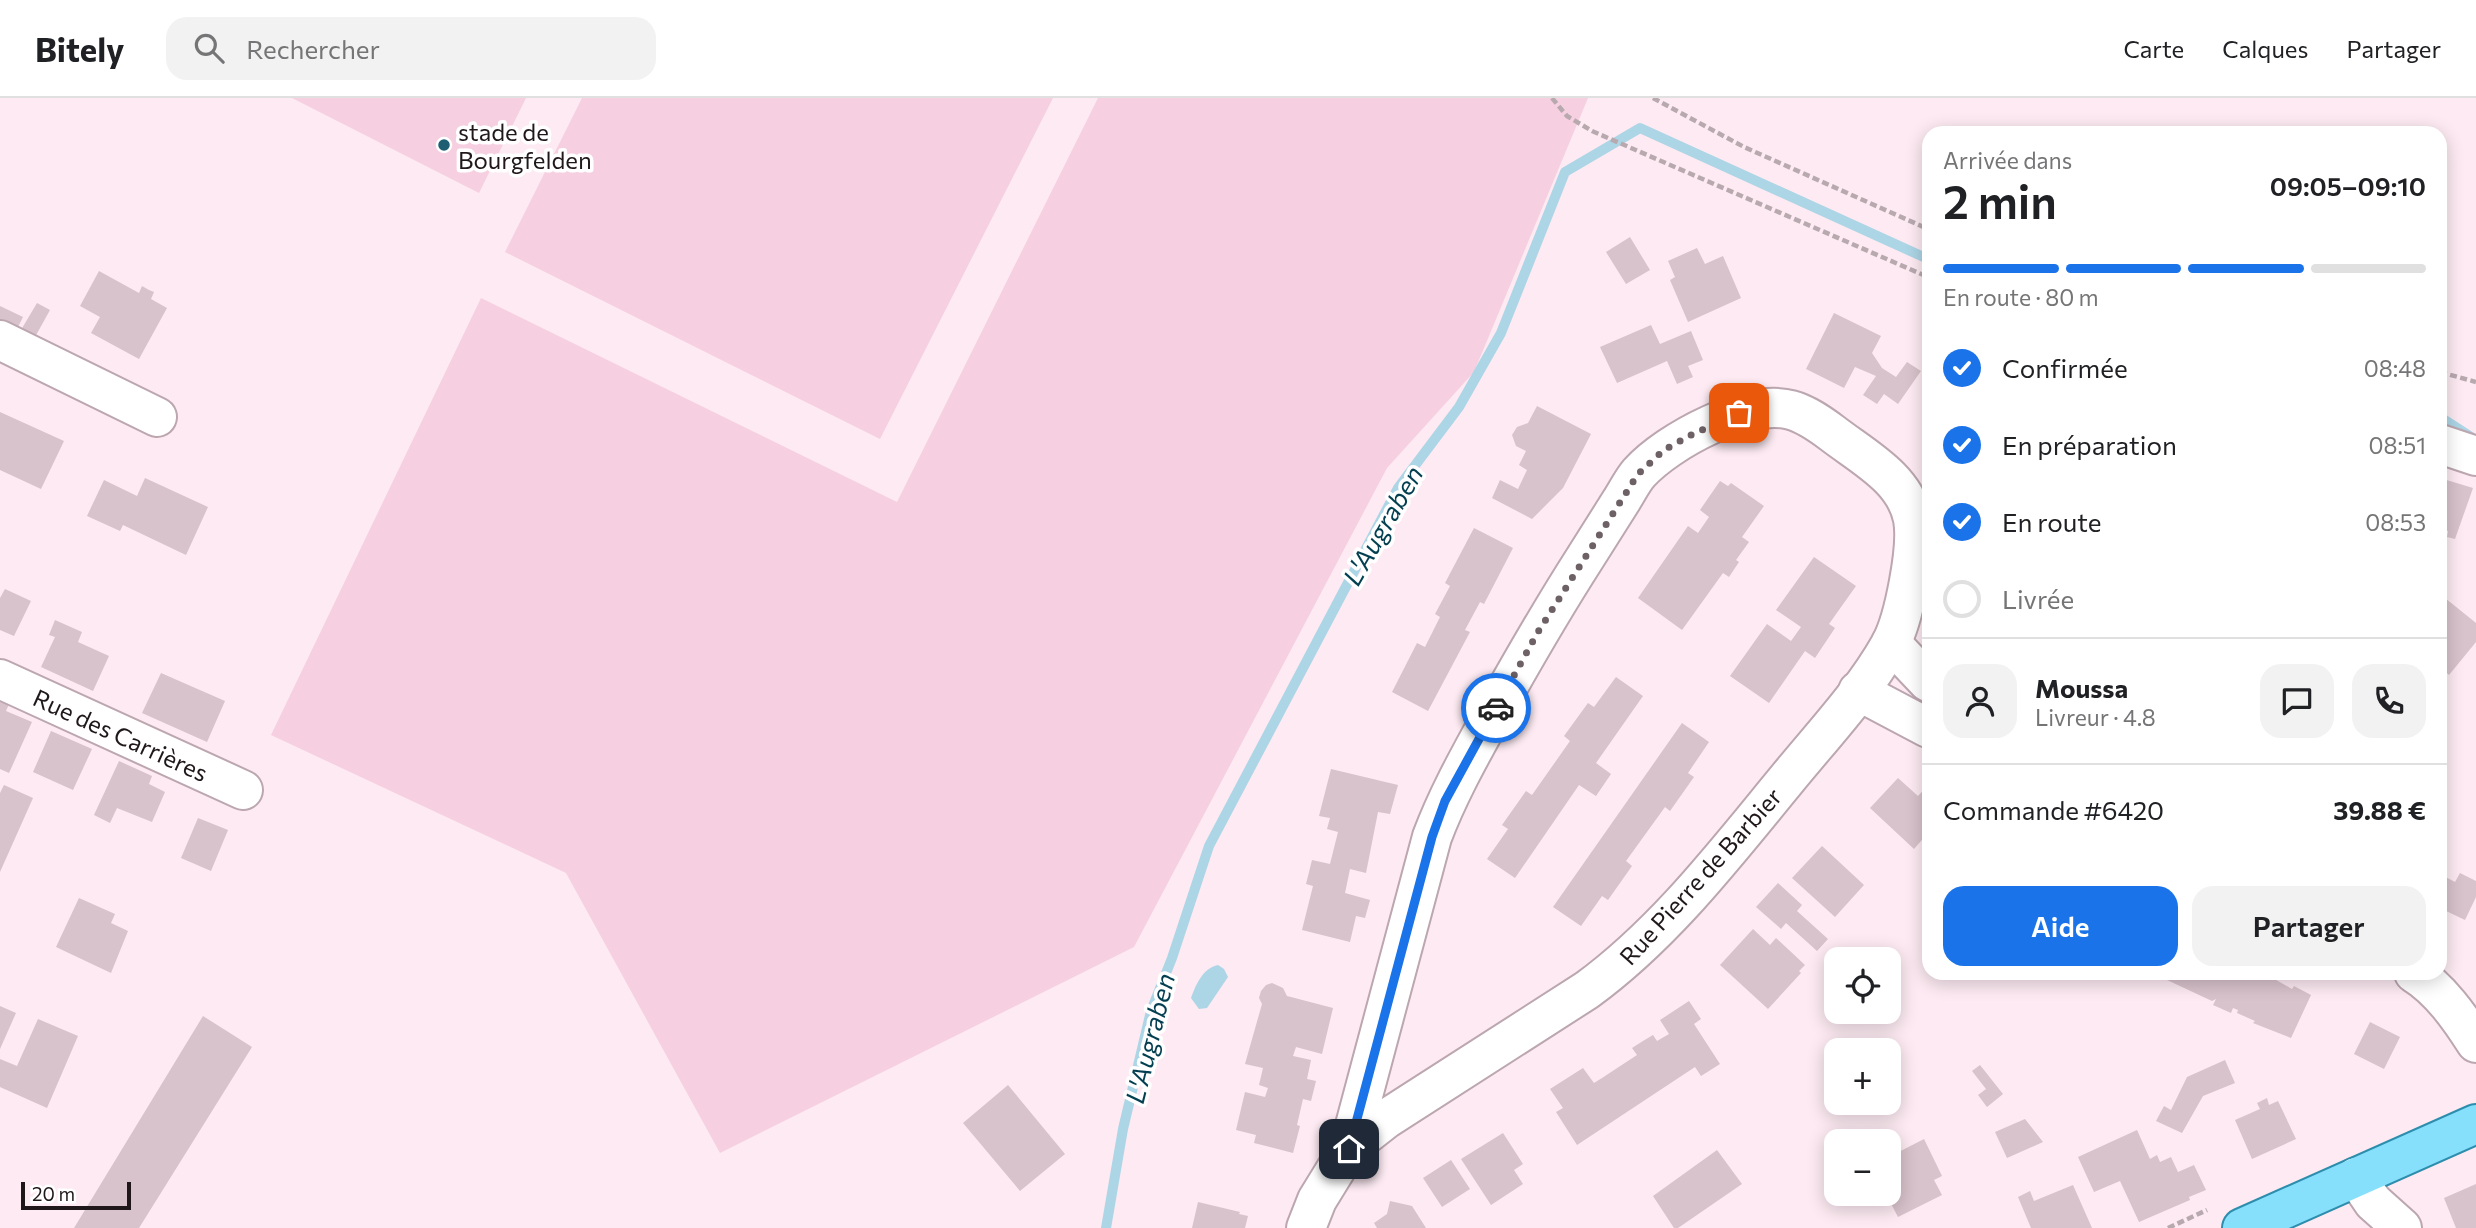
<!DOCTYPE html>
<html lang="fr">
<meta charset="utf-8">
<style>
body{margin:0;font-family:Commissioner,sans-serif;background:#f2f2f2;color:#202124;height:100vh;display:flex;flex-direction:column;font-size:26px;white-space:nowrap}
*{box-sizing:border-box;margin:0}
p{font-size:23px;color:#757577}
.icon{flex:none;width:38px;height:38px;fill:none;stroke:currentColor;stroke-width:2;stroke-linecap:round;stroke-linejoin:round}
.map{position:relative;flex:1;overflow:hidden}
.details{position:absolute;left:1922px;top:28px;width:525px;height:854px;display:flex;flex-direction:column;background:#fff;border-radius:21px;box-shadow:0 4px 18px #0003}
.details>*{flex:none}
.fabs{position:absolute;left:1824px;top:849px;display:grid;gap:14px}
.fabs a{display:grid;place-items:center;width:77px;height:77px;border-radius:14px;background:#fff;box-shadow:0 4px 18px #0003;font-size:35px}
.scale{position:absolute;left:21px;bottom:18px;width:110px;box-sizing:border-box;padding-left:7px;border:4px solid #1f171a;border-top:0;font-size:19px;line-height:24px;white-space:nowrap;color:#1f171a;-webkit-text-stroke:5px #fff;paint-order:stroke}
.pin{position:absolute;display:grid;place-items:center;width:60px;height:60px;color:#fff;margin:-30px;border-radius:14px;box-shadow:0 4px 10px #0006}
.courier{position:absolute;display:grid;place-items:center;width:70px;height:70px;margin:-35px;border:5px solid #1a73e8;border-radius:50%;background:#fff;color:#222;box-shadow:0 2px 9px #0007}
.summary em{font-style:normal;font-weight:600}
.summary div{display:flex;flex-direction:column-reverse}
.summary{display:flex;align-items:center;justify-content:space-between;height:119px;padding:0 21px}
h1{font-size:46px;font-weight:600;line-height:52px}
.bar{display:grid;grid-template-columns:repeat(4,1fr);gap:10px 7px;align-content:center;height:84px;padding:0 21px}
.bar i{height:9px;border-radius:5px;background:#e0e0e0}
.bar .on{background:#1a73e8}
.bar p{grid-column:span 4}
.line{display:flex;align-items:center;gap:18px;padding:0 21px;border-top:2px solid #e0e0e0}
.line div{flex:1}
.round{display:grid;place-items:center;flex:none;width:74px;height:74px;border-radius:21px;background:#f2f2f2}
ol{padding:0 21px;list-style:none}
li{display:flex;align-items:center;gap:21px;height:77px}
li p{margin-inline-start:auto}
li .icon{padding:7px;border-radius:50%;background:#1a73e8;color:#fff;stroke-width:4}
li:last-child{color:#757577}
li i{width:38px;height:38px;border:4px solid #e0e0e0;border-radius:50%}
.action{display:flex;gap:14px;margin-top:auto;padding:14px 21px}
.action a{flex:1;height:80px;border-radius:21px;background:#1a73e8;color:#fff;font-size:28px;font-weight:600;line-height:80px;text-align:center}
.action a+a{background:#f2f2f2;color:#202124}
header{display:flex;align-items:center;gap:42px;box-sizing:border-box;height:98px;padding:0 35px;background:#fff;border-bottom:2px solid #e0e0e0}
header strong{font-size:33px}
nav{display:flex;gap:38px;margin-inline-start:auto;font-size:24px}
.search{width:490px;height:63px;background:#f2f2f2;display:flex;align-items:center;gap:18px;box-sizing:border-box;padding:0 24px;border-radius:21px;color:#757577;font-size:26px}
.map>svg:first-child{display:block}
.green{fill:#f6d0e0}
.water{fill:#acd5e5}
.lines{fill:none;stroke-linecap:round;stroke-linejoin:round}
.stream{stroke:#acd5e5;stroke-width:10}
.building{fill:#d8c2cb}
.minor-casing{stroke:#bca6af;stroke-width:42}
.major-casing{stroke:#2d8dac;stroke-width:42}
.path{stroke:#b8a9af;stroke-width:4.5;stroke-dasharray:7 3.5;stroke-linecap:butt}
.minor{stroke:#fff;stroke-width:38}
.major{stroke:#86e0fc;stroke-width:38}
.done{stroke:#6d6166;stroke-width:7;stroke-dasharray:0 12.6}
.route{stroke:#1a73e8;stroke-width:9}
.poi-dot{fill:#1d5e73;stroke:#fff;stroke-width:2.5}
.labels{text-anchor:middle;dominant-baseline:central;stroke-width:7;stroke-linejoin:round;paint-order:stroke}
.poi-label{font-size:24px;fill:#1f171a;stroke:#fff;text-anchor:start}
.street-label{font-size:24px;fill:#1f171a;stroke:#fff}
.water-label{font-size:26px;font-style:italic;fill:#033f51;stroke:#fff}
</style>
<header>
<strong>Bitely</strong>
<div class="search"><svg class="icon" aria-label="search" viewBox="0 0 24 24"><circle cx="10" cy="10" r="6"/><path d="M15 15l6 6"/></svg>Rechercher</div>
<nav><a>Carte</a><a>Calques</a><a>Partager</a></nav>
</header>
<div class="map">
<svg width="2476" height="1130" viewBox="0 0 2476 1130">
<rect width="100%" height="100%" fill="#fdeaf2"/>
<path class="green" d="M292 0H526L479 95Z
M582 0H1053L880 341 505 154Z
M1098 0H1588L1474 274 1387 370 1134 849 720 1055 566 775 271 637 481 200 897 404Z"/>
<path class="water" d="M1218 867 1224 871 1228 879 1207 910 1199 911 1191 900C1196 886 1203 870 1218 867Z"/>
<g class="lines">
<path class="stream" d="M2440 319 2471 339
M1106 1130 1123 1031 1151 913 1172 860 1209 748 1398 390 1459 309 1501 235 1565 74 1640 30 1928 161"/>
</g>
<path class="building" d="M1630 139 1650 172 1626 186 1606 154Z
M1697 150 1705 166 1723 158 1741 200 1688 224 1670 182 1675 179 1668 163Z
M99 173 139 195 142 188 149 192 154 194 151 201 167 210 139 261 91 235 100 219 80 208Z
M37 205 50 212 35 239 21 232Z
M0 208 23 219 16 233 0 225Z
M1834 215 1881 238 1872 255 1882 270 1896 279 1907 264 1921 273 1898 306 1884 296 1877 306 1863 297 1876 278 1855 269 1844 290 1806 271Z
M1651 227 1660 246 1691 233 1703 262 1688 268 1693 279 1677 286 1667 263 1617 285 1600 249Z
M1537 308 1591 336 1563 390 1532 421 1492 400 1500 382 1518 391 1527 372 1519 367 1526 353 1516 348 1512 337 1517 329 1528 325Z
M0 314 64 343 41 391 0 372Z
M145 380 208 409 186 457 123 427 120 433 87 418 104 382 137 398Z
M2440 380 2473 390 2455 441 2447 439 2448 433 2440 431Z
M1720 383 1728 388 1731 385 1764 408 1742 439 1749 444 1736 462 1739 464 1729 479 1723 475 1682 532 1638 500 1688 428 1698 435 1709 419 1700 412Z
M1474 430 1513 450 1484 506 1480 504 1465 532 1470 534 1428 613 1392 594 1417 545 1425 549 1440 519 1435 516 1450 488 1445 485Z
M1814 459 1856 488 1829 526 1835 530 1815 560 1805 553 1769 605 1730 578 1767 526 1791 543 1801 529 1776 512Z
M5 491 31 503 14 538 0 532V500Z
M2445 500 2476 525V544L2449 577 2440 569V508Z
M55 522 82 534 78 544 109 558 93 593 41 569 55 539 49 537Z
M161 575 225 603 207 644 142 615Z
M1616 579 1643 598 1596 665 1611 676 1596 698 1579 687 1515 780 1487 761 1508 731 1502 727 1526 693 1532 697 1570 643 1564 638 1588 605 1594 609Z
M0 602 9 606 6 613 32 624 9 675 0 671Z
M1682 625 1709 644 1688 675 1694 679 1670 713 1665 709 1626 763 1632 768 1608 802 1602 798 1581 828 1553 809Z
M51 633 92 651 73 692 33 674Z
M119 663 152 678 149 686 165 694 152 724 117 710 110 725 94 717Z
M1331 671 1398 687 1390 716 1378 714 1366 775 1350 771 1345 795 1370 802 1365 820 1356 818 1350 844 1302 832 1313 788 1306 786 1312 762 1330 766 1338 734 1327 731 1330 720 1319 718Z
M1898 680 1918 698 1928 687V735L1914 751 1870 710Z
M4 687 33 700 0 774V695Z
M198 720 228 732 211 773 181 760Z
M1822 748 1864 787 1835 819 1792 780Z
M2460 775 2476 783V799L2465 822 2444 812 2440 821V776L2455 784Z
M1778 785 1802 807 1797 813 1828 841 1817 853 1786 825 1781 831 1756 809Z
M79 800 115 816 111 825 128 833 111 875 56 849Z
M1753 831 1770 847 1776 840 1805 867 1799 873 1801 875 1768 911 1720 867Z
M2152 875H2264L2292 891 2294 888 2311 897 2291 940 2253 925 2255 923 2237 915 2238 912 2233 910 2231 915 2213 907 2216 901 2212 903Z
M1272 885 1283 890 1287 898 1333 910 1322 956 1296 949 1293 958 1311 962 1307 981 1316 983 1311 1003 1303 1001 1297 1027 1300 1028 1293 1055 1254 1045 1256 1037 1236 1032 1245 994 1265 999 1268 990 1259 987 1263 970 1245 966 1262 906 1259 900 1261 893 1266 887Z
M1689 903 1701 921 1694 926 1720 966 1701 978 1695 969 1577 1047 1556 1014 1563 1010 1550 991 1583 970 1594 985 1602 980 1637 957 1632 950 1643 943 1653 937 1657 943 1669 936 1660 922Z
M0 908 16 915 0 951Z
M203 918 252 949 139 1130H74Z
M38 921 78 938 47 1010 0 989V961L17 968Z
M2370 924 2400 939 2384 971 2354 956Z
M2225 962 2235 985 2203 998 2182 1035 2156 1023 2164 1008 2171 1012 2187 979Z
M1980 967 2003 996 1987 1009 1978 997 1986 991 1972 973Z
M1008 987 1065 1056 1020 1093 963 1025Z
M2267 1000 2269 1007 2278 1003 2296 1041 2252 1061 2235 1022 2260 1011 2257 1005Z
M2025 1021 2043 1044 2007 1060 1995 1034Z
M2137 1032 2150 1061 2157 1057 2160 1064 2171 1059 2178 1074 2194 1067 2206 1092 2189 1099 2190 1102 2139 1124 2120 1083 2094 1094 2078 1059Z
M1503 1035 1523 1066 1514 1072 1523 1086 1491 1107 1461 1061Z
M1924 1041 1942 1078 1934 1082 1942 1097 1898 1119 1886 1096H1888V1074L1895 1070 1889 1059Z
M1717 1052 1742 1086 1678 1130H1674L1653 1098Z
M1451 1062 1470 1091 1442 1109 1423 1080Z
M2476 1086V1130H2456L2444 1100Z
M2073 1087 2092 1130H2031L2018 1099 2030 1093 2034 1103Z
M1390 1103 1412 1108 1426 1130H1377L1374 1125 1387 1116Z
M1198 1104 1240 1114 1239 1116 1248 1118 1245 1130H1192Z"/>
<g class="lines">
<g class="minor-casing">
<g id="minor">
<path d="M0 242 157 319"/>
<path d="M2440 346 2476 358"/>
<path d="M1891 545 1928 584"/>
<path id="s1" d="M0 581 243 692"/>
<path d="M1858 593 1928 630"/>
<path d="M2414 875C2440 891 2460 920 2476 945"/>
<path d="M2356 1079 2373 1104 2402 1130"/>
<path d="M1306 1130 1317 1102 1349 1050 1432 739C1449 694 1472 654 1495 612 1524 560 1553 510 1585 460 1597 441 1609 422 1621 403 1627 394 1632 383 1639 375 1668 343 1748 300 1791 312 1806 316 1820 326 1832 335 1863 359 1905 380 1913 421 1918 450 1904 522 1890 547 1863 595 1822 638 1787 681 1726 755 1665 835 1587 892L1386 1021 1349 1050"/>
</g>
</g>
<g class="major-casing">
<path id="major" d="M2242 1130 2476 1026"/>
</g>
<path class="path" d="M1552 0 1567 18 1592 33 1928 179
M1653 0 1744 49 1928 131
M2440 274 2476 284
M2168 1130 2207 1112"/>
<use href="#minor" class="minor"/>
<use href="#major" class="major"/>
</g>
<g class="lines">
<path class="done" d="M1496 610 1538 534 1638 376 1664 352 1691 337 1739 315"/>
<path class="route" d="M1349 1051 1432 739 1445 703 1496 610"/>
</g>
<circle class="poi-dot" cx="444" cy="47" r="7"/>
<g class="labels">
<g class="poi-label">
<text x="458" y="33">stade de<tspan x="458" dy="28">Bourgfelden</tspan></text>
</g>
<g class="street-label">
<text stroke="none"><textPath href="#s1" startOffset="133">Rue des Carrières</textPath></text>
<text transform="translate(1700 778) rotate(-48)">Rue Pierre de Barbier</text>
</g>
<g class="water-label">
<text transform="translate(1382 427) rotate(-60)">L'Augraben</text>
<text transform="translate(1149 940) rotate(-76)">L'Augraben</text>
</g>
</g>
</svg>
<div class="fabs">
<a><svg class="icon" aria-label="locate" viewBox="0 0 24 24"><circle cx="12" cy="12" r="6"/><path d="M12 2v4M12 18v4M2 12h4M18 12h4"/></svg></a>
<a>+</a>
<a>−</a>
</div>
<div class="scale">20 m</div>
<div class="pin" style="left:1739px;top:315px;background:#ea580c"><svg class="icon" aria-label="bag" viewBox="0 0 24 24"><path d="M5 8h14l-1 12H6zM9 8a3 3 0 0 1 6 0"/></svg></div>
<div class="pin" style="left:1349px;top:1051px;background:#1f2937"><svg class="icon" aria-label="home" viewBox="0 0 24 24"><path d="M3 11l9-7 9 7M6 9v11h12V9"/></svg></div>
<div class="courier" style="left:1496px;top:610px"><svg class="icon" aria-label="car" viewBox="0 0 24 24"><path d="M5 17H2v-5l4-1 3-4h7l3 4 3 1v5h-3M9 17h6M6 11h13"/><circle cx="7" cy="17" r="2"/><circle cx="17" cy="17" r="2"/></svg></div>
<section class="details">
<div class="summary"><div><h1>2 min</h1><p>Arrivée dans</p></div><em>09:05–09:10</em></div>
<div class="bar"><i class="on"></i><i class="on"></i><i class="on"></i><i></i><p>En route · 80 m</p></div>
<ol>
<li><svg class="icon" aria-label="check" viewBox="0 0 24 24"><path d="M5 12l5 5 9-10"/></svg>Confirmée<p>08:48</p></li>
<li><svg class="icon" aria-label="check" viewBox="0 0 24 24"><path d="M5 12l5 5 9-10"/></svg>En préparation<p>08:51</p></li>
<li><svg class="icon" aria-label="check" viewBox="0 0 24 24"><path d="M5 12l5 5 9-10"/></svg>En route<p>08:53</p></li>
<li><i></i>Livrée</li>
</ol>
<div class="line" style="height:126px"><a class="round"><svg class="icon" aria-label="person" viewBox="0 0 24 24"><circle cx="12" cy="8" r="4"/><path d="M4 21q1-7 8-7t8 7"/></svg></a><div><b>Moussa</b><p>Livreur · 4.8</p></div><a class="round"><svg class="icon" aria-label="chat" viewBox="0 0 24 24"><path d="M4 5h16v11H9l-5 4z"/></svg></a><a class="round"><svg class="icon" aria-label="phone" viewBox="0 0 24 24"><path d="M5 4h4l2 5-3 2q2 4 5 5l2-3 5 2v4C11 20 4 13 5 4z"/></svg></a></div>
<div class="line" style="height:91px"><div>Commande #6420</div><b>39.88 €</b></div>
<div class="action"><a>Aide</a><a>Partager</a></div>
</section>
</div>
